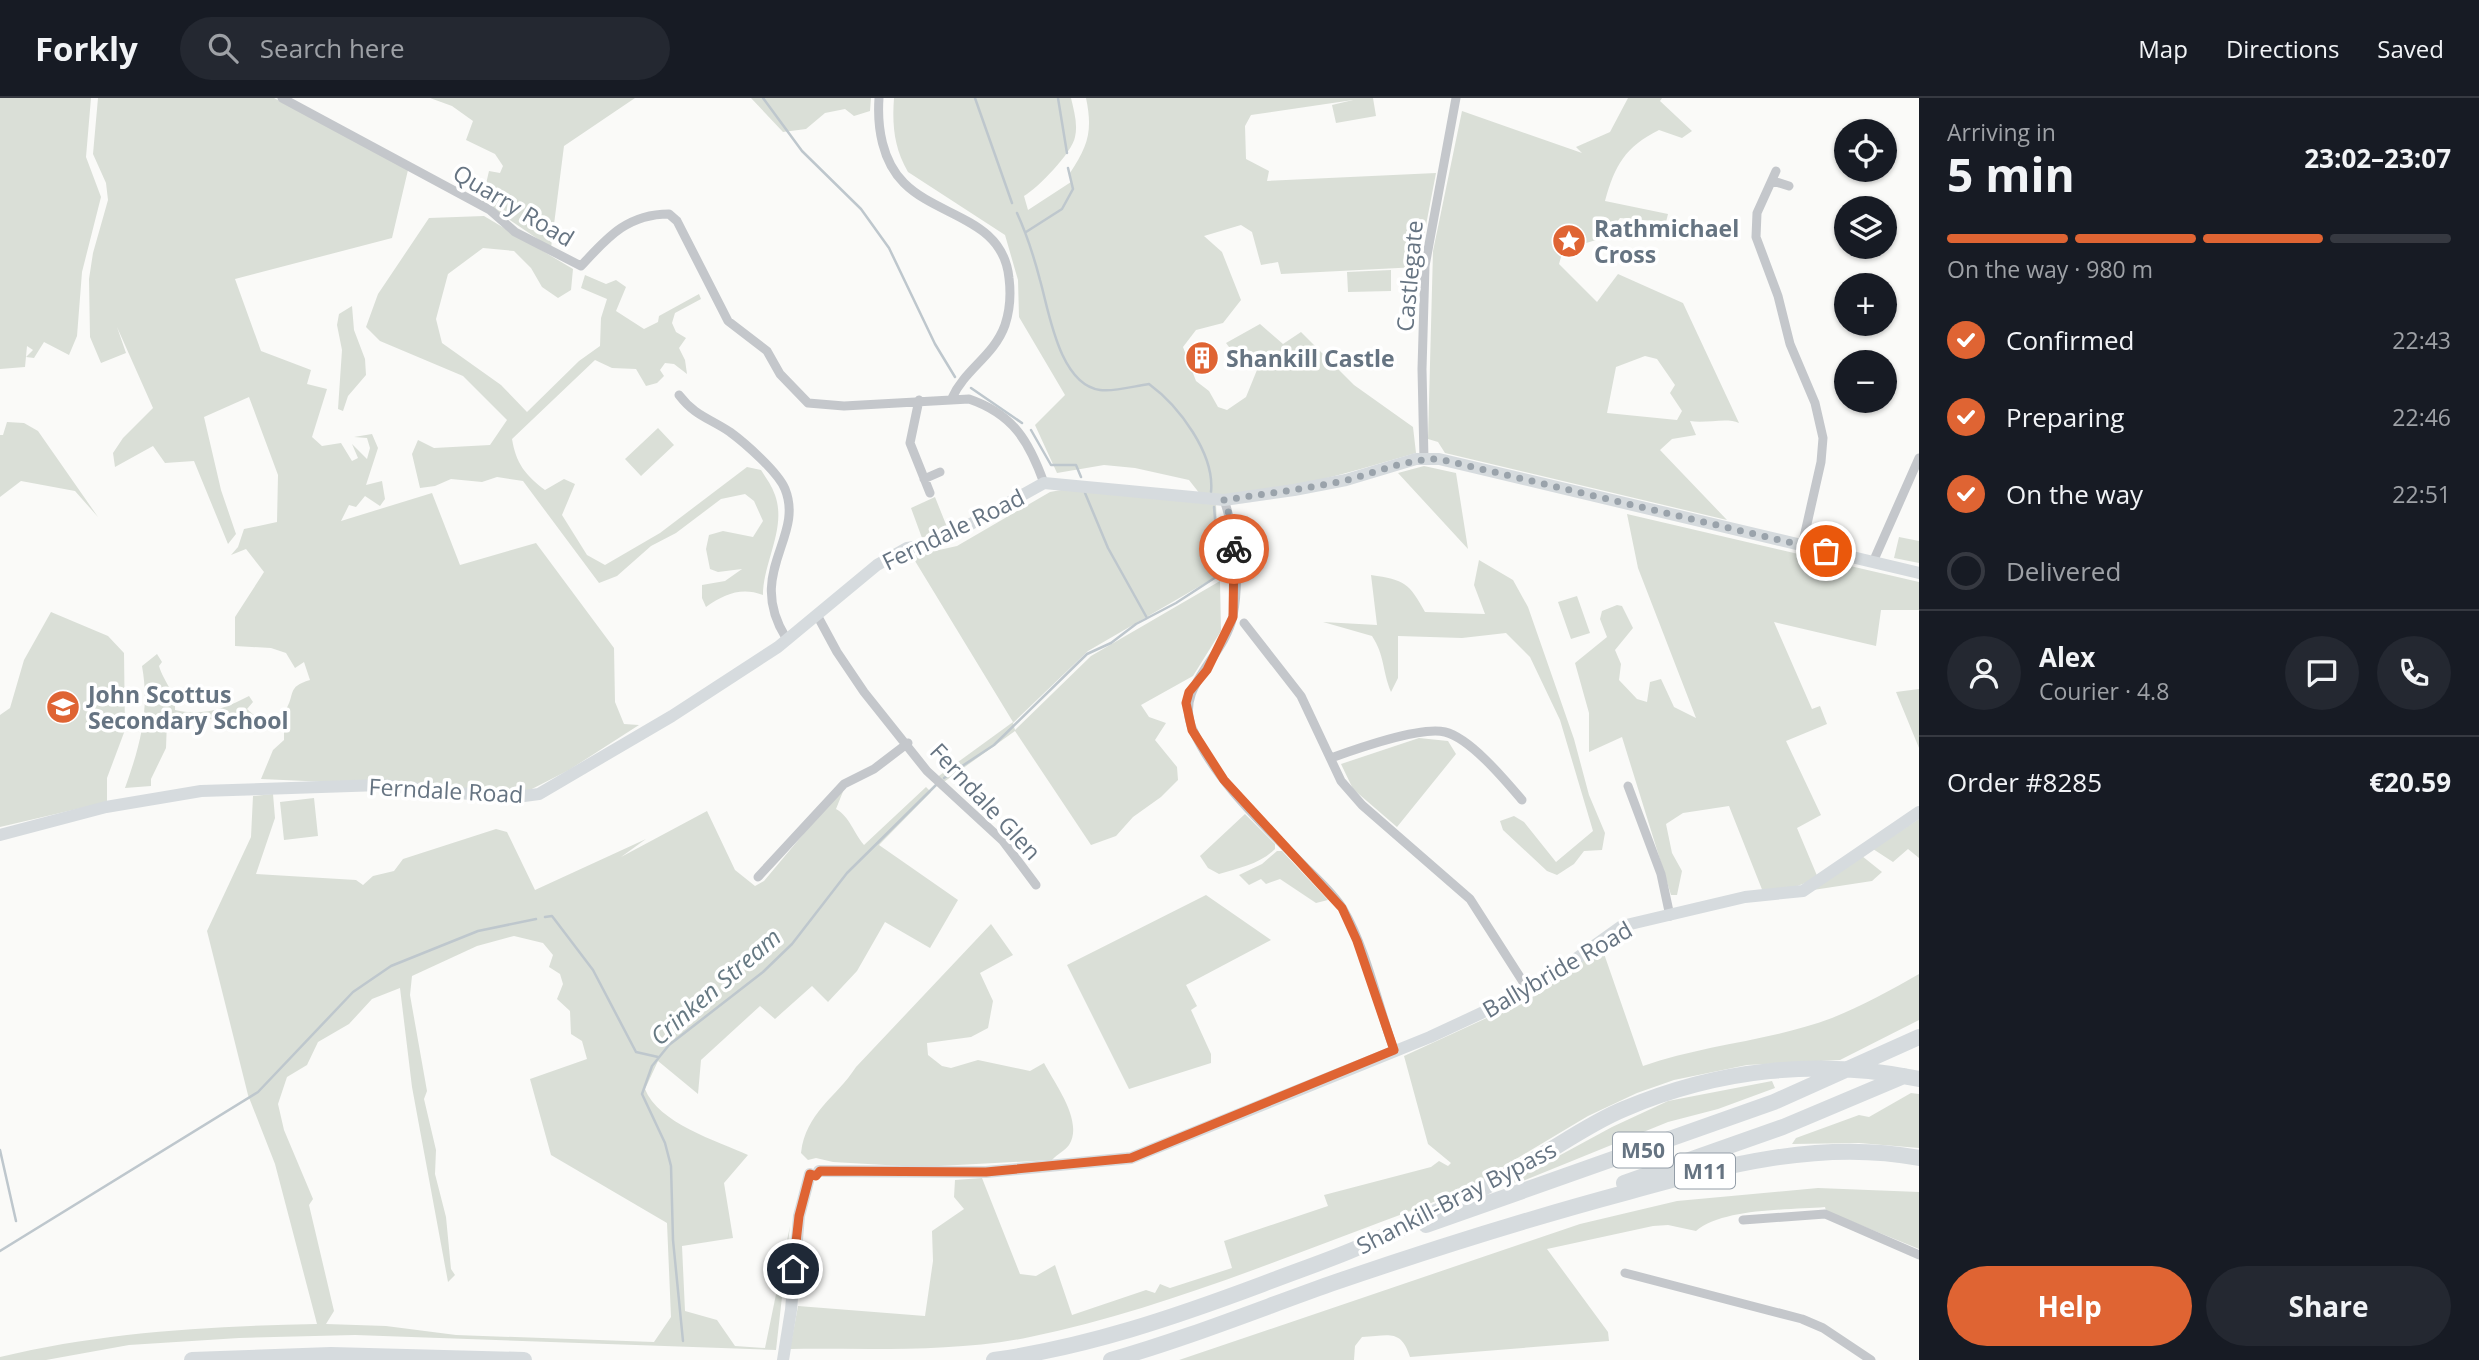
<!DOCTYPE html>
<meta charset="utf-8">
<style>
body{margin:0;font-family:"Open Sans",sans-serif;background:#242831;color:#f1f3f6;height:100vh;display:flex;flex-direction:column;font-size:26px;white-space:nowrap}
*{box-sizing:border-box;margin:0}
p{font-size:23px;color:#9ea1a6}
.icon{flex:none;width:38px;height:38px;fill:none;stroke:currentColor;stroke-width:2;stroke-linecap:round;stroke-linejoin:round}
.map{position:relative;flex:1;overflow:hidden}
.details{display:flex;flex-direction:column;background:#171b24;width:560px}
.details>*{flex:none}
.buttons{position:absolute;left:1834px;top:21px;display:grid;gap:14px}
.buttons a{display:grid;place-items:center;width:63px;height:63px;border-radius:50%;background:#171b24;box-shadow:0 2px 5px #0004;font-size:35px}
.pin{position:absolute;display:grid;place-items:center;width:60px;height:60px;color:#fff;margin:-30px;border:4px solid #fff;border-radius:50%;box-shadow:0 2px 7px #0007}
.courier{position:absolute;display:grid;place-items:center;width:70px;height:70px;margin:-35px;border:5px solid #df6433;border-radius:50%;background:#fff;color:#222;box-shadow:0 2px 9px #0007}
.overview em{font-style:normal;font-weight:700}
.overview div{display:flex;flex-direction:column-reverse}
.overview{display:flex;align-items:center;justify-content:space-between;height:119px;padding:0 28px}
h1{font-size:46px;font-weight:700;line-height:52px}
.bar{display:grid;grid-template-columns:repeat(4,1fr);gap:10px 7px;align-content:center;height:84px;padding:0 28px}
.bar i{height:9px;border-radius:5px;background:#363941}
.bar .active{background:#df6433}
.bar p{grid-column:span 4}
.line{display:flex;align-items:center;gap:18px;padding:0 28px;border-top:2px solid #363941}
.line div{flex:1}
.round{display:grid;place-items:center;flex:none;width:74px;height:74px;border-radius:37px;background:#242831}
ol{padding:0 28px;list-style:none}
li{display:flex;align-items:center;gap:21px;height:77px}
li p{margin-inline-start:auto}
li .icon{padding:7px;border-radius:50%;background:#df6433;color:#fff;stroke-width:4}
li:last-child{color:#9ea1a6}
li i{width:38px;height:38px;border:4px solid #363941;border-radius:50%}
.primary-button{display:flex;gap:14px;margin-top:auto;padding:14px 28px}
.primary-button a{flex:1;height:80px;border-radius:42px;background:#df6433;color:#fff;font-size:28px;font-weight:700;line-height:80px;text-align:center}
.primary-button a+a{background:#242831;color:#f1f3f6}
header{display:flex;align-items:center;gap:42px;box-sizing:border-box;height:98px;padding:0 35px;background:#171b24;border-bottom:2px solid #363941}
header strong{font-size:33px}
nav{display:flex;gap:38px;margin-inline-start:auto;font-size:24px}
.search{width:490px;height:63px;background:#242831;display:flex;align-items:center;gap:18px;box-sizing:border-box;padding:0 24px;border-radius:38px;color:#9ea1a6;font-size:26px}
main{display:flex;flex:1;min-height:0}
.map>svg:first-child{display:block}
.green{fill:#dadfd7;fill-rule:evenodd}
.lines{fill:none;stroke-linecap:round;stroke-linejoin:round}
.stream{stroke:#bec7cd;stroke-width:2.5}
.street{stroke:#c4c7cb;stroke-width:9}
.secondary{stroke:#d6dbde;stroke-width:12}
.highway{stroke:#d6dbde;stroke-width:16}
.done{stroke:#9aa3ab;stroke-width:7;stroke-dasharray:0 12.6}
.route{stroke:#df6433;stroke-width:9}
.labels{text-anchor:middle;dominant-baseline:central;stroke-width:7;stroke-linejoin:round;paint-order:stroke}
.shield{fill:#fff;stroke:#949ea8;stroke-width:2}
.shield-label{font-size:21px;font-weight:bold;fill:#667482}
.street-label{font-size:23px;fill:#667482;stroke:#fff}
.poi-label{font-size:23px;font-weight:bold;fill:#667482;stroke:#fff;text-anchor:start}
.water-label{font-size:24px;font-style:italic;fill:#667983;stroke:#fff}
</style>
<header>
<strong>Forkly</strong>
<div class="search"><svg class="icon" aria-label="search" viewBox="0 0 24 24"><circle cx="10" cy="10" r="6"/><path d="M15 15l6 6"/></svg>Search here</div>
<nav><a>Map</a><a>Directions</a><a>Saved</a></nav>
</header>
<main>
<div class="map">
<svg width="1919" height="1262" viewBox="0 0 1919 1262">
<rect width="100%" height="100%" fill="#fafaf8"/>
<path class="green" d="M0 0H91L86 59 101 99 82 174 77 238 69 257 44 244 34 260 26 259 33 252 27 248 25 269 0 271Z
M98 0H274L408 72 392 140 235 181 261 253 311 272 307 286 327 291 312 339 322 348 341 345 352 363 358 360 352 346 367 361 370 350 367 340 354 339 372 336 378 350 366 387 382 383 385 401 380 408 365 398 356 409 349 407 341 423 432 395 460 467 536 445 614 550 615 604 624 626 639 627 569 672 528 693 261 681 273 652 284 642V631L270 624C275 621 282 617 285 613 296 596 286 589 310 582L304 564 295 570 286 555 271 550 235 548V519L264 474 246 451 231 457 238 449 244 431 277 424 278 377 249 299 204 319 221 392 236 436 228 446 194 363 165 365 153 348 115 369 113 355 123 340 153 310 117 229 126 255 101 265 90 239 89 181 93 155 108 102 106 85 93 56Z
M430 0H635L564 48 551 150 482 103 489 73 500 75 503 68 495 56 466 42 473 23 452 8Z
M751 0H871L870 13 854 18 845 11 825 15 806 31 783 34Z
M894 0H1071C1074 13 1078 26 1075 39 1072 55 1038 90 1024 98L1028 112 1071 84 1070 75C1088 48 1093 33 1086 0H1373L1376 18 1336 25 1332 7 1353 2 1251 17 1245 28 1246 61 1269 73 1267 83 1436 75 1418 169 1281 176 1278 164 1261 167 1252 134 1241 127 1204 138 1222 154 1241 202 1223 225 1196 232 1183 249 1196 283 1209 293 1218 309 1227 312 1246 299 1259 267 1241 265 1226 245 1260 226 1283 246 1301 234 1354 287 1413 329 1416 355C1345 375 1275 399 1200 396L1189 382 1135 370 1104 367 1057 375 1035 327 1065 297 1019 219 1018 182 1005 137 908 74C894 50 892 27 894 0Z
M1628 0H1662L1660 3 1692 33 1682 40 1659 32C1625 49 1615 67 1605 103L1668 116 1666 124 1620 120 1606 139 1563 152 1559 166 1597 204 1618 176 1683 205 1739 325C1726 319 1706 326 1690 323L1696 337 1672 341 1660 352 1727 422 1445 355 1438 344 1428 341 1433 153 1462 13 1582 55 1576 49 1610 34ZM1645 258 1657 261 1675 287 1670 295 1682 313 1677 322 1607 315 1616 269Z
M484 118 573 171 571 192 558 200 542 189 531 170 514 153 483 150 448 176 436 221 442 245 501 287 527 314 579 263 600 248 601 220 607 201 581 190 585 177 606 186 616 182 626 189 616 213 644 231 658 224 659 218 699 196 701 201 675 215 672 225 676 234 686 240 679 250 685 262 687 276 674 266 665 265 660 272 664 278 657 285 646 288 636 271 612 270 595 262 512 341C516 365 525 377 545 392L564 381 575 386 562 417 587 457 605 467 660 435 747 369 761 372C766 380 772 388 775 397 787 430 763 464 763 497 741 489 725 496 706 509L702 500V487L725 483 742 471 718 474 710 471 706 451 709 437 723 433 753 439 763 423 754 403 745 396 721 401 676 435 651 448 617 478 599 485 523 383 497 379 482 384 451 381 435 388 420 390 412 356 418 342 434 350 490 347 507 322 463 278 380 243 366 229 378 196 429 120Z
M1391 172V193L1348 194 1347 174Z
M352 208 354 232 365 261 366 277 348 298 343 313 338 311 342 252 337 227 339 216Z
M7 324 24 325 38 333 98 419 75 393 21 383 0 399V337H3Z
M658 330 674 347 641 378 625 361Z
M1424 368 1456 375 1468 451 1398 375Z
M1072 390 1216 405 1219 477 1088 553 1013 625 1015 632 1091 558 1220 483 1221 533 1193 578 1141 607 1149 619 1166 625 1155 642 1177 669 1178 682 1161 699 1133 719 1116 738 1091 747 1015 633 941 686 936 680 1013 624 912 458 957 448 1050 394Z
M935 399 947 429 922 440 911 410Z
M1627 416 1919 484V512H1881L1876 548 1774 524 1812 611 1820 608 1827 626 1786 643 1821 717 1797 730 1818 780 1795 789 1763 794 1729 708 1683 715 1666 726 1672 755 1682 773 1677 797H1671L1622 639 1589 654V615L1575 565 1607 539 1600 521 1602 513 1617 507 1622 508 1633 530 1615 552 1621 566 1619 582 1637 601 1647 604 1650 584 1661 581 1674 609 1696 620 1638 470Z
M1899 439 1919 443V465L1894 460Z
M1479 462 1513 482 1528 509 1574 641 1589 697 1605 735 1602 752 1584 753 1574 766 1557 777 1547 773 1503 732 1500 723 1514 718 1524 724 1556 764 1593 733 1560 622 1530 559 1506 535 1462 540 1398 538V580L1391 594C1382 572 1385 558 1372 538L1323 524 1377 527 1371 477C1405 482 1409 485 1425 514L1485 516 1474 487Z
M1577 498 1590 535 1571 541 1558 504Z
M51 514 108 538 124 555 125 632 107 680V704L0 729V617L10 610 24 562Z
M157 556 162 564 159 568C164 585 176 594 175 612 202 619 226 610 249 598L253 604 247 611 256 619V623L226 632 217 621 167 623 166 650 151 681V688L125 690C140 648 150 612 142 568Z
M1919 591V650L1896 594Z
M1419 640 1448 643 1456 656 1397 729 1353 691 1341 666Z
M926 689 931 694 879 747 958 802 930 850 885 824 857 873 828 904 812 888 775 921 760 908 701 962 698 996 658 963 645 991C658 1025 717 1043 748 1057L724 1085 733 1140 682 1148 685 1213 717 1222 735 1248 765 1250 790 1128 776 1252 355 1237 239 1240 129 1247 46 1262H0V1259C103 1234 211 1228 317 1226L275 1066 248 997 207 833 251 739 253 698 273 696 275 720 256 776 356 782 363 787 373 778 394 773 403 761 496 731 507 734 535 792 646 741 621 759 707 713 735 772 755 788 764 783 831 703 844 691 836 711C850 719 853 734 864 747ZM514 838 543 845 553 857 549 869 560 876 563 886 557 901 570 913 571 936 582 943 587 961 530 981 551 1057 667 1125 671 1219 654 1244 456 1237 386 1228 326 1226 334 1213 309 1107 313 1101 284 1032 278 1006 287 979 307 967 318 944 349 926 372 901 400 890 412 989 448 1184 455 1177 451 1171 446 1119 435 1076 436 1052 424 1001 427 993 410 897 412 878 477 848Z
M314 700 318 738 284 742 280 704Z
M1245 716 1275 746V751C1260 766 1239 770 1219 776L1208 770 1200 758Z
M1919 721V760L1908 751 1893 764 1873 751Z
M1277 753H1282L1328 802 1316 805 1280 781 1266 786 1261 781 1249 787 1239 777 1262 766Z
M1862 758 1882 774 1872 783 1813 792Z
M1206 797 1271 842 1186 887 1197 908 1191 912 1211 956V965L1129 991 1067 867Z
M991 826 1013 857 980 875 993 903 988 930 971 939 927 945 928 957 942 968 951 970 978 962 1030 973 1044 965C1055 986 1084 1024 1069 1047 1065 1053 1057 1056 1052 1062L920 1069 833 1064 816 1060 808 1062 801 1055C806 1014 836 1000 856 969Z
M1601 847 1643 968C1705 946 1771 943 1832 920 1862 908 1891 892 1919 876V922L1840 962 1747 967 1674 982 1637 995 1588 1018 1469 1089 1424 1108C1295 1155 1165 1211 1030 1239 952 1255 870 1250 790 1251L798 1208 925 1218 933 1163 932 1133 964 1111 954 1099 955 1082 982 1080 1020 1176 1036 1178 1055 1167 1072 1217 1146 1192 1155 1195 1160 1186 1170 1190 1232 1170 1224 1143 1328 1108 1324 1097 1431 1069 1439 1063 1448 1068 1451 1065 1428 1046 1404 958 1541 895Z
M1772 983 1775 990 1718 1011 1668 1024 1523 1083 1507 1086 1612 1029 1668 1003Z
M1911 995 1919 996V1050L1859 1045 1792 1046 1796 1040 1859 1017 1869 1019Z
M1818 1090 1919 1094V1151L1826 1113 1825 1109C1790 1112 1723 1110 1696 1133L1668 1127 1653 1128 1547 1151 1608 1234 1609 1243 1410 1259C1401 1230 1388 1238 1362 1239L1355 1248 1354 1262H1179L1580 1126 1677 1103Z"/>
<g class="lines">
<path class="stream" d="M763 0 802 53 861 111 889 150 935 246 955 279
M975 0 1012 105
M1058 0 1067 55
M1017 115C1027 137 1034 159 1040 182 1049 213 1059 286 1100 292 1115 294 1134 288 1149 286 1179 308 1215 356 1211 394
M1026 134 1062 111 1073 91 1068 70
M971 290 1022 325
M1031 332 1051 367H1076L1081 379
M1085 395 1108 450 1147 520
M944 680 994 647 1087 556 1111 545 1136 526 1176 505 1216 479 1219 466 1214 409
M545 819 552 818 593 872 636 954 658 959
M0 1052 16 1123
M0 1153 258 994 353 894 391 868 478 833 536 821
M683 1243 673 1142 671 1068 665 1045 642 996 652 968 669 947 763 874 792 846 847 775 936 687"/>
<path class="street" d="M282 0 490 112 515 134 581 168C607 140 627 116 669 116L677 123 728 223 767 253 780 276 808 305 844 308 969 301C1013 316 1029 343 1044 385
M879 0C877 29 882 63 904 85 939 120 1003 120 1009 180 1011 196 1010 212 1005 227 994 258 965 271 952 300
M1776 73 1757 115 1756 139 1778 198 1790 246 1815 305 1823 340 1821 364 1802 448
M1773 83 1789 88
M679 297C695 318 709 320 730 334 745 345 778 374 785 391 805 440 745 474 786 540
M919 302 910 345 930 395
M1424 361 1422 271 1425 168 1456 0
M924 381 940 374
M1224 402C1236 436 1240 482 1233 518 1224 561 1173 589 1193 632 1216 684 1265 728 1304 768 1317 781 1334 796 1343 811 1367 852 1378 908 1394 952
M1873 464 1919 360
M817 517 837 554 864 594 927 673 1003 743 1036 787
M1244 525 1301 598 1341 683 1362 707 1470 801 1527 890
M1331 660C1356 651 1420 628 1445 634 1470 640 1505 682 1522 702
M1628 688 1661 776 1670 818
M758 779 844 686 874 671 908 645
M1743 1122 1825 1116 1919 1157
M1625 1175 1802 1221 1823 1230 1871 1262"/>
<path class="secondary" d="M0 737 106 709 201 693 381 687 509 700 539 696 672 618 778 549 877 467 907 450 935 446 1044 385 1224 402 1294 392 1346 382 1416 361H1439L1919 475
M819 1073 986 1074 1131 1060 1430 939 1505 904 1552 878 1622 828 1745 799 1803 793 1919 714
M783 1262 791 1212 799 1118 810 1076"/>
<path class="highway" d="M1624 1085 1783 1029 1904 978
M1426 1127 1774 1004 1919 939
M192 1262 331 1257 524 1262
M994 1262C1087 1249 1175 1219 1263 1186 1296 1173 1330 1162 1362 1148 1418 1124 1474 1096 1527 1066 1559 1048 1590 1025 1624 1011 1718 971 1819 960 1919 981
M1111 1262C1185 1241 1257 1212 1330 1186 1429 1152 1527 1121 1628 1094 1722 1068 1821 1041 1919 1060"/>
</g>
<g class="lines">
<path class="done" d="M1234 451 1232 424 1224 402C1264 396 1304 391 1343 383 1376 375 1405 361 1439 361L1826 453"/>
<path class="route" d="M793 1171 799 1118 810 1076 816 1078 820 1073 986 1074 1131 1060 1394 952 1357 843 1342 810 1224 682 1192 632 1186 605 1189 594 1207 572 1233 519 1234 451"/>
</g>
<defs>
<g id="sight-disc" transform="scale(1.75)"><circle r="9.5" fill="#df6433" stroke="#fff"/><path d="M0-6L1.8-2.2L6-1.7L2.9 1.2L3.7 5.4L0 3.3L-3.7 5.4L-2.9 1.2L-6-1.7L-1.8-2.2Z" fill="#fff"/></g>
<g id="building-disc" transform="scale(1.75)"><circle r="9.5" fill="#df6433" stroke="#fff"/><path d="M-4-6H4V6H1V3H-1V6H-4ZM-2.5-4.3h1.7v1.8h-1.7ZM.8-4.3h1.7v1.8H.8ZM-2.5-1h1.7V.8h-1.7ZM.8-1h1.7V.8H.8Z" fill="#fff"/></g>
<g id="school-disc" transform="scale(1.75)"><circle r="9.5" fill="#df6433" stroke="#fff"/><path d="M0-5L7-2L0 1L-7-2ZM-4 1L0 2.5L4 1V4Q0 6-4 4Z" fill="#fff"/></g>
</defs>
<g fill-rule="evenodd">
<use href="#sight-disc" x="1569" y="143"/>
<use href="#building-disc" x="1202" y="260"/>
<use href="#school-disc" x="63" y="609"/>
</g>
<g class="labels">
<g class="shield">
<rect x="1613" y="1034.5" width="60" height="35" rx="5"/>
<rect x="1675" y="1055.5" width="60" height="35" rx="5"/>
</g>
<g class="shield-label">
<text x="1643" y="1052">M50</text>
<text x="1705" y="1073">M11</text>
</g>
<g class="street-label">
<text transform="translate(514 107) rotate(31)">Quarry Road</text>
<text transform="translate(1409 178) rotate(-85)">Castlegate</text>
<text transform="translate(953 431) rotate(-26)">Ferndale Road</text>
<text transform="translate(446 692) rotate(3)">Ferndale Road</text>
<text transform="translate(986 703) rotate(47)">Ferndale Glen</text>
<text transform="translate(1557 871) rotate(-30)">Ballybride Road</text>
<text transform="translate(1456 1099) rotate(-27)">Shankill-Bray Bypass</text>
</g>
<g class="poi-label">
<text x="1594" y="130">Rathmichael<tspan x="1594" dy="26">Cross</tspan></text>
<text x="1226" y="260">Shankill Castle</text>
<text x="88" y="596">John Scottus<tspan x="88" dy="26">Secondary School</tspan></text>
</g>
<g class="water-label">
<text transform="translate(715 888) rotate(-41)">Crinken Stream</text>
</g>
</g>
</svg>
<div class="buttons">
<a><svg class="icon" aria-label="locate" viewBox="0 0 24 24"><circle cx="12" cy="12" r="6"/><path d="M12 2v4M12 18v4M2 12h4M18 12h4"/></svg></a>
<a><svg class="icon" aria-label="layers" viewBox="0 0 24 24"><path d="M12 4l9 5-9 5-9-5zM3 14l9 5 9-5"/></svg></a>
<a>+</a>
<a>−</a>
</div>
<div class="pin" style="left:1826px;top:453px;background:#ea580c"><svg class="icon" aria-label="bag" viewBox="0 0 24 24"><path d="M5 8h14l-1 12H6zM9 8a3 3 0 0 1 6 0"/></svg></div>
<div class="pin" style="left:793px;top:1171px;background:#1f2937"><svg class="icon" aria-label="home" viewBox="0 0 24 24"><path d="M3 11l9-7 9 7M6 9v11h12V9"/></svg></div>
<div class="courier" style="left:1234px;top:451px"><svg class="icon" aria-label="bike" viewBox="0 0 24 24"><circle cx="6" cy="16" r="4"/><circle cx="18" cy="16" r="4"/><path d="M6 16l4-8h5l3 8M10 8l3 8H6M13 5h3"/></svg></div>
</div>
<section class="details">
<div class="overview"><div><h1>5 min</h1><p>Arriving in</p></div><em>23:02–23:07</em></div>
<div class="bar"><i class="active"></i><i class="active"></i><i class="active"></i><i></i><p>On the way · 980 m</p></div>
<ol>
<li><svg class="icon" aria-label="check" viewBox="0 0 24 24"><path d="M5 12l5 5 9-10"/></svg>Confirmed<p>22:43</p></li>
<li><svg class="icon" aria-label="check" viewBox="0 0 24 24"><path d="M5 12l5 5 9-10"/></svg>Preparing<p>22:46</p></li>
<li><svg class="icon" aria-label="check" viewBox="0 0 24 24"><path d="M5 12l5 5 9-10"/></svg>On the way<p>22:51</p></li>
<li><i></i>Delivered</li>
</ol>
<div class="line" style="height:126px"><a class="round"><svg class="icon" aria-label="person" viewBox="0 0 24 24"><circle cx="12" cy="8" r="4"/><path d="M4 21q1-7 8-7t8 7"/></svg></a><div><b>Alex</b><p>Courier · 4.8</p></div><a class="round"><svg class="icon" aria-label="chat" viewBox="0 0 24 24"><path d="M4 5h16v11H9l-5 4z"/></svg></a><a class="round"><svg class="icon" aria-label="phone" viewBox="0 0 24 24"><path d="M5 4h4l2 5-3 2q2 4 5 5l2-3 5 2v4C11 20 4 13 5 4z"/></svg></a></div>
<div class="line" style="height:91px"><div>Order #8285</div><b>€20.59</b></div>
<div class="primary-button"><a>Help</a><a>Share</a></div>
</section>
</main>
